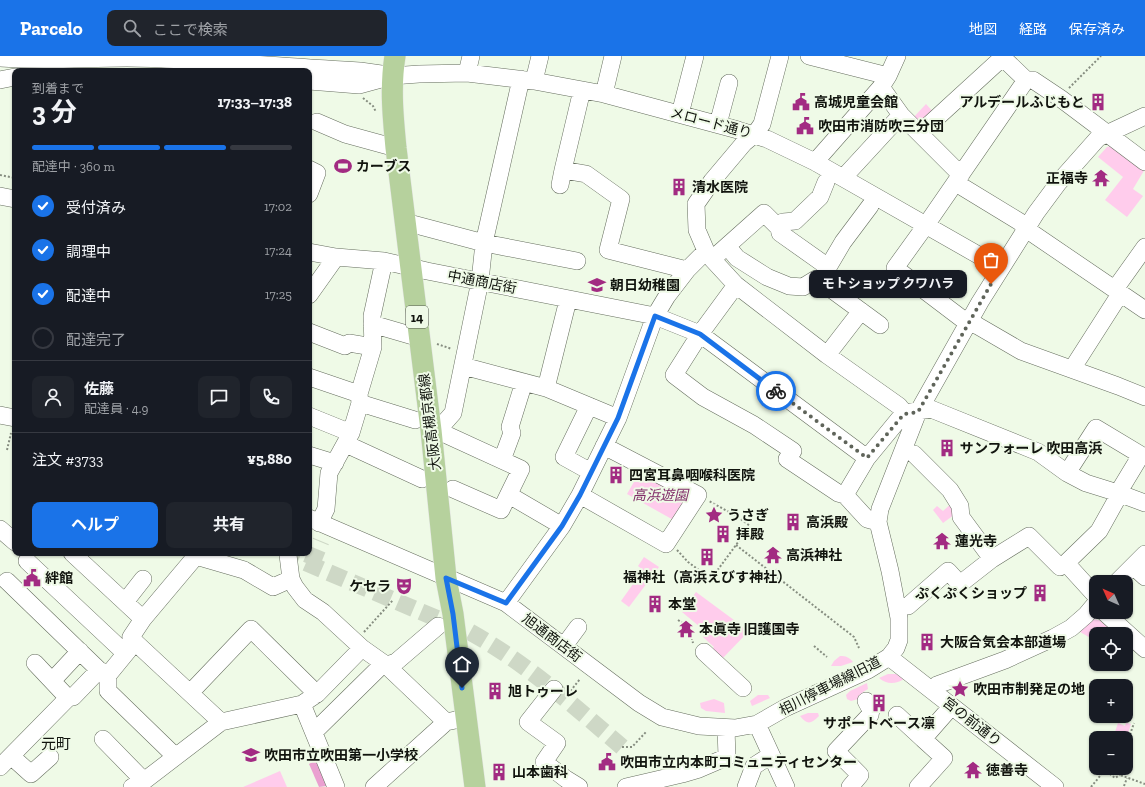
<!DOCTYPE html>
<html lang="ja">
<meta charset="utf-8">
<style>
body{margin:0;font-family:"Zilla Slab","Noto Sans JP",serif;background:#20242c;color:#f1f3f6;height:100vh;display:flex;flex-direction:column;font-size:15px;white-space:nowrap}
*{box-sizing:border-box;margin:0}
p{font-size:13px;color:#9ea1a6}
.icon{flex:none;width:22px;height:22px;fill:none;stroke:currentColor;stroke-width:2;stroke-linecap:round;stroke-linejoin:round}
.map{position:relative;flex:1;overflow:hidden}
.side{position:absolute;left:12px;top:12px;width:300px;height:488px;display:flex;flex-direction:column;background:#171b24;border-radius:8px;box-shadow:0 1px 3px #0004}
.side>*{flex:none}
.needle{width:26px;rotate:315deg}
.buttons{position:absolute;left:1089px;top:519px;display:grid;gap:8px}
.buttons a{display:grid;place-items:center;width:44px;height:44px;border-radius:8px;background:#171b24;box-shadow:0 1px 3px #0004;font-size:20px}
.pin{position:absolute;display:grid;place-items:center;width:34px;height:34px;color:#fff;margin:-41px -17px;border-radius:50% 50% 50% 0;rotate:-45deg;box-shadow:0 0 4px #0007}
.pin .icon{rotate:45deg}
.courier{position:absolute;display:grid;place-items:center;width:40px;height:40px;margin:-20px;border:3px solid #1a73e8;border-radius:50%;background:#fff;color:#222;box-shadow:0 1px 5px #0007}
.bubble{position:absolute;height:28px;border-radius:8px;background:#171b24;box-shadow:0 1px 3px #0004;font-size:13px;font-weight:700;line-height:28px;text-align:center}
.headline em{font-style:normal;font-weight:700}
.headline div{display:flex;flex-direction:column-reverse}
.headline{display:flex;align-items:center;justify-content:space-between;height:68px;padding:0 20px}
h1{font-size:26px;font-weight:700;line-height:30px}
.bar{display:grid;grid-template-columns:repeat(4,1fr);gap:6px 4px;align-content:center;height:48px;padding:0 20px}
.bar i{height:5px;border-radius:3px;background:#363941}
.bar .on{background:#1a73e8}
.bar p{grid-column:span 4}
.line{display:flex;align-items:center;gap:10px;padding:0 20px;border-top:1px solid #363941}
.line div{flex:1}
.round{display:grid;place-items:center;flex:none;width:42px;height:42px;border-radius:8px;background:#20242c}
ol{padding:0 20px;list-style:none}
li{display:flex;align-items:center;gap:12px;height:44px}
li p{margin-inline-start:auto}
li .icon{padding:4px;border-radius:50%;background:#1a73e8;color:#fff;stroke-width:4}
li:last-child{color:#9ea1a6}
li i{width:22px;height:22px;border:2px solid #363941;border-radius:50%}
.button{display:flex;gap:8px;margin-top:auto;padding:8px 20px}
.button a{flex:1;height:46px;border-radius:8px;background:#1a73e8;color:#fff;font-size:16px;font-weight:700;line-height:46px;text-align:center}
.button a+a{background:#20242c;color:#f1f3f6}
header{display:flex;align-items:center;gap:24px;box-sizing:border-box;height:56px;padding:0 20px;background:#1a73e8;color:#fff}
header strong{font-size:19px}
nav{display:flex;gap:22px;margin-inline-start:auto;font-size:14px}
.search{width:280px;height:36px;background:#20242c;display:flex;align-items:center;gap:10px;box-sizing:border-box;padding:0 14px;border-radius:8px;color:#9ea1a6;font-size:15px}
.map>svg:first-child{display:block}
.green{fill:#ffccec}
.water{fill:#eaa0d0}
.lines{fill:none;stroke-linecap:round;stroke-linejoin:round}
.minor-tunnel{stroke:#ced8c6;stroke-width:17;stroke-dasharray:17 8;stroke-linecap:butt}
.minor-casing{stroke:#666e5f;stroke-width:18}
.major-casing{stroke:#e2e3e2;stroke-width:22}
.path{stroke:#868d80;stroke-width:2;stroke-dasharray:2 2;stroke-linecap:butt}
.minor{stroke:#fff;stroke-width:17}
.major{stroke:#b6d19d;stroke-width:21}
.done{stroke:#5f645a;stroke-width:4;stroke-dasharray:0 7.2}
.route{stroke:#1a73e8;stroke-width:5}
.labels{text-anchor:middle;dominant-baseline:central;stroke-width:4;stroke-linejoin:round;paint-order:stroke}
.shield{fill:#effae7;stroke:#54594f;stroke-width:1}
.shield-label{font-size:13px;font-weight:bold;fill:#11140e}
.poi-label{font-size:14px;font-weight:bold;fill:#11140e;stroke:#effae7;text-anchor:start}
.street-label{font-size:14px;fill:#11140e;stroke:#effae7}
.park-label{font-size:14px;font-style:italic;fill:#812d69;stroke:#effae7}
.neighbourhood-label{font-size:15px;fill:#11140e;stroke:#effae7}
</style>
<header>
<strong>Parcelo</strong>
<div class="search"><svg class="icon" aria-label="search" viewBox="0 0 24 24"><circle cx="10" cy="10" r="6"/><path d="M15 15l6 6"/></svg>ここで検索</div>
<nav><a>地図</a><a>経路</a><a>保存済み</a></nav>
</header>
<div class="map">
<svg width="1145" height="731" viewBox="0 0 1145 731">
<rect width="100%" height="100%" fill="#effae7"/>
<path class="green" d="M926 48 935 58 921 72 912 63Z
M1115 89 1145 113 1133 133 1143 140 1127 161 1105 144 1123 121 1098 101 1107 91Z
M642 412 692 440 677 466 627 438Z
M953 446 958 456 943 467 933 454 937 450 943 455Z
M644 501 659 511 629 551 621 545 643 514 638 510Z
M696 536 738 567 748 576 721 604 711 594 714 591 703 581 706 576 682 556Z
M1092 563 1099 564 1116 578H1096V585L1080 576Z
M840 600C846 600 849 601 853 606L841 610H831L834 605Z
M888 618H896L904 623C896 628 887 629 879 622Z
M867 627 868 633 863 636 858 643 851 645 847 643 846 639 850 635Z
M758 639H768L770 642 752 650 750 645Z
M714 643 724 647 725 657 706 655 701 652 700 647Z
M808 657H818L819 660C811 668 807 669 800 660Z
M1118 667 1125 670 1126 667 1131 668 1126 684V682H1113Z
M280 715 287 731H243Z"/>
<path class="water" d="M316 704 327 730 319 731 309 708Z"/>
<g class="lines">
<path class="minor-tunnel" d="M283 497 438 563
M311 509 321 485
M470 576C526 607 574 650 622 691"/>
<g class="minor-casing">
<path id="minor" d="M780 0 762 68 755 78 744 87 712 125 696 148 697 174 706 195 712 203 736 229 827 299 899 350 904 357
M809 0 888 20 897 0
M1001 0 1026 24H1033L1060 42 1145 106
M0 2C42 5 85 2 127 2 205 3 282 11 360 15L388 19
M467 17 471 0
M0 24 15 21
M1026 24 926 169 895 212 961 262 978 270 1021 295 1118 330 1145 341
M309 25 359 29 392 20 419 18 467 17 534 25 604 38 738 74 767 83 815 106 1001 212
M534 25 540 0
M881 31 901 59 961 119
M582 34 563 114 586 118 621 143 608 194 687 214
M604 38 613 0
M680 58 695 0
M317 66 345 78 396 92
M718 68 729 27
M920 77 1002 2
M815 106 881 31 888 20
M309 113 317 117 309 138
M843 122 901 59
M826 126 820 141 795 165 783 166 779 172 780 177 828 211
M956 127 1020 166 1026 173 1145 254
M560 129 563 114
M0 140 15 143
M405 166 484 187 577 205
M727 190 737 202 767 221 789 230 803 231 816 223 820 225 843 186 870 150
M309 196 336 201 384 205 427 215 655 260 700 278 867 402
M718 198 764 157 779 172
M820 225 880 269
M736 229 700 278 674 319 703 341 754 369 793 395 787 403 838 437 845 439 867 463 878 466
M1115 233 1145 191
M309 239 336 201
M372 268 420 282
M309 276 345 290 349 287 373 291
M827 299 861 255
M463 310 546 332 618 362
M1072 313 1120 238
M309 321 359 338
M546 332 568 244
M360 347 415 364
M589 350 564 401 591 416
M0 359 15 362
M309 360 351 377
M431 374 445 366 453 357 480 225 484 187 521 23
M447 379 521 413 501 454 453 433
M346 388 422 423
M914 398 950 434 960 450 961 461 992 503
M309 399 335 407
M502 404 512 377 510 371 524 326
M509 439 562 470
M580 439 666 488 698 439 604 390
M845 439 867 402 904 357 931 353 1038 396 1067 417 1086 427 1118 437 1145 447
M309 462 506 547 639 647 662 661 699 670 735 672 757 668 785 652 868 614 889 601 896 592 899 584V562L890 515 878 466 880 453 918 356 980 246 1036 157 1059 126 1098 82 1145 60
M319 467 326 453 329 417 351 377 360 347 359 338 373 291 372 260 384 205
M0 473 15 486
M72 497 143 563
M288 499 291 523 295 531 305 544 323 556 362 592
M27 505 125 597
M1066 507 1096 540
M1133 510 1145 521
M7 525 99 614 108 619
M1117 526 1145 498
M125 546 143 523
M506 547 562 470 580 439 618 362 655 260 667 240 687 214 706 195
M908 550 948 515 960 528 992 503 1029 480 1060 511 1066 507 1099 475 1118 441V437L1141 399 1096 372 1067 417
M1104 556 1145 593
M135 586 108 619V635L175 700
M564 590 578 571
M704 596 743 632
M889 601 1055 731
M35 607 68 642
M52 625 80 595
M554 633 528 666 557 687 544 706 566 723 579 731
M931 634 937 629 1005 604 1053 582 1071 572 1086 559 1096 547
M190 637 251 573 317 638
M302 648 336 731
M897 659 923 683
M221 666 135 586 131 581 143 563 196 500 244 514 273 531 291 523
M757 668 786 731
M314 676 380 611 396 606 438 570
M103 683 144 725
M11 700 31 718 50 701
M0 711 68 642 73 641 99 614
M132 731 144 725 221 666 302 648 317 638 362 592 386 609 446 666 465 662
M374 731 446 666
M626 731 682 718 699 713 727 701 726 672
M746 731 754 710 771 699
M850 731 860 719 836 695 870 659 871 654 866 645
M918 731 944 702 923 683 951 651"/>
</g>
<g class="major-casing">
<path id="major" d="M395 0C390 31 393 61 396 92L431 374 446 522 453 558 475 731"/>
</g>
<path class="path" d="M1069 32 1101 0
M363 42 373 50 376 56
M0 119 15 122
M437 288 452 293
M7 394 11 377
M736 489 854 581 859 592
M677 494 688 506 711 523 750 470 738 461 709 445
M773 518 778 512
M698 522 702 516
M678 564 689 571 693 587
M364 576 393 544
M814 590 827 601
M568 638 580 623
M1126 658 1128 653
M1125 661V660
M1126 690 1134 667
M622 691H632L646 676
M1119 712 1120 719 1145 728
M1112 719V715L1115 714 1119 716
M1124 730 1127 722
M1091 731 1105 714 1115 722 1120 719"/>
<use href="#minor" class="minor"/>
<use href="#major" class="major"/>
</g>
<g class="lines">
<path class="done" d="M776 335 867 402 904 358 918 356 991 228"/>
<path class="route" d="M462 632 453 558 446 522 506 547 562 470 580 439 618 362 655 260 700 278 776 335"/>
</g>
<defs>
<g id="civic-bare" transform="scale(1.38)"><path d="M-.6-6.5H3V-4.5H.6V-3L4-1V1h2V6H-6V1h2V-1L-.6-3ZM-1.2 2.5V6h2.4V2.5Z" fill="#a22b82" stroke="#effae7" stroke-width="2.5" paint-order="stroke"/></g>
<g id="building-bare" transform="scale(1.38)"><path d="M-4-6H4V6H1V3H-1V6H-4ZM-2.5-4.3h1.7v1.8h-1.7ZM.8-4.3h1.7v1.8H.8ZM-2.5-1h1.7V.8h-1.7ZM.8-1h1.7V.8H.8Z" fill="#a22b82" stroke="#effae7" stroke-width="2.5" paint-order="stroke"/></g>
<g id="stadium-bare" transform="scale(1.38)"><path d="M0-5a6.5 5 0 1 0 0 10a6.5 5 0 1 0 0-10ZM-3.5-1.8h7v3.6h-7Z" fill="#a22b82" stroke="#effae7" stroke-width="2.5" paint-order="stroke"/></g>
<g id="temple-bare" transform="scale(1.38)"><path d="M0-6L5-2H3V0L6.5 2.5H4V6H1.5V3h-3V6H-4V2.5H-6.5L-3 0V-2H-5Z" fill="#a22b82" stroke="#effae7" stroke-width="2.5" paint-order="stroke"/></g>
<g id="school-bare" transform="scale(1.38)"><path d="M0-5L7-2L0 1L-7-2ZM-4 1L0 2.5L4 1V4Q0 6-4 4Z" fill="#a22b82" stroke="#effae7" stroke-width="2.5" paint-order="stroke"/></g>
<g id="sight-bare" transform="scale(1.38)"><path d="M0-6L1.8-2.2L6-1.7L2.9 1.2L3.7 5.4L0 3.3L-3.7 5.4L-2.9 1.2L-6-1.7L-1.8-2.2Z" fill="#a22b82" stroke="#effae7" stroke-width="2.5" paint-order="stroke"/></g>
<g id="theatre-bare" transform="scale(1.38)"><path d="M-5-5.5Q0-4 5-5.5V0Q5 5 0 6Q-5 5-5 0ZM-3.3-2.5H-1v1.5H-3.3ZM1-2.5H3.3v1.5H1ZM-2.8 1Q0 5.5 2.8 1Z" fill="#a22b82" stroke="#effae7" stroke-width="2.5" paint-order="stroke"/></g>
</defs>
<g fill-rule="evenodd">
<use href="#civic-bare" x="801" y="46"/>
<use href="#building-bare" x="1098" y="46"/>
<use href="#civic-bare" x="805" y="70"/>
<use href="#stadium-bare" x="343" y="110"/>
<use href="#temple-bare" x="1101" y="122"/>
<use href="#building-bare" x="679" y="131"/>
<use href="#school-bare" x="597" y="229"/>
<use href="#building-bare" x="947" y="392"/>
<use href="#building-bare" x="616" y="419"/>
<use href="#sight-bare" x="714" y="459"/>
<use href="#building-bare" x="793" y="466"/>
<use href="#building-bare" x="723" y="478"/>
<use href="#temple-bare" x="942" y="485"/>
<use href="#temple-bare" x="773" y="499"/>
<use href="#building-bare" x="707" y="501"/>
<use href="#civic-bare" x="32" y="522"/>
<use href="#theatre-bare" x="404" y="530"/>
<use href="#building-bare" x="1040" y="537"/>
<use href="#building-bare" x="655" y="548"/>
<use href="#temple-bare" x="686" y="573"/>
<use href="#building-bare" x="927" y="586"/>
<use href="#sight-bare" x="960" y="633"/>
<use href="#building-bare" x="495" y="635"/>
<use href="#building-bare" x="879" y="647"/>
<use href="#school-bare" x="251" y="699"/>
<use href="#civic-bare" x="607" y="706"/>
<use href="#temple-bare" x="973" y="714"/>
<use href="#building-bare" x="499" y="716"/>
</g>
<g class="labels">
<rect class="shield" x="406" y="250" width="22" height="22" rx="3"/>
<g class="shield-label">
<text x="417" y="261">14</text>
</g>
<g class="poi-label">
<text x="814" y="46">高城児童会館</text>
<text x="1085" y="46" text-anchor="end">アルデールふじもと</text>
<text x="818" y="70">吹田市消防吹三分団</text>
<text x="356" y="110">カーブス</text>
<text x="1088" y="122" text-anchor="end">正福寺</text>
<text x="692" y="131">清水医院</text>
<text x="610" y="229">朝日幼稚園</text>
<text x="960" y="392">サンフォーレ 吹田高浜</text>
<text x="629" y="419">四宮耳鼻咽喉科医院</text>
<text x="727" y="459">うさぎ</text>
<text x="806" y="466">高浜殿</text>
<text x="736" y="478">拝殿</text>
<text x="955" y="485">蓮光寺</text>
<text x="786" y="499">高浜神社</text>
<text x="707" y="521" text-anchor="middle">福神社（高浜えびす神社）</text>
<text x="45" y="522">絆館</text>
<text x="391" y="530" text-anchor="end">ケセラ</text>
<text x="1027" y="537" text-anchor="end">ぷくぷくショップ</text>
<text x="668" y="548">本堂</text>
<text x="699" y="573">本眞寺 旧護国寺</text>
<text x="940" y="586">大阪合気会本部道場</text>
<text x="973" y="633">吹田市制発足の地</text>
<text x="508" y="635">旭トゥーレ</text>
<text x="879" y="667" text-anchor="middle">サポートベース凛</text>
<text x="264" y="699">吹田市立吹田第一小学校</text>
<text x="620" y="706">吹田市立内本町コミュニティセンター</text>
<text x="986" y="714">徳善寺</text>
<text x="512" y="716">山本歯科</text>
</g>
<g class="street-label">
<text transform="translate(711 67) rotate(15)">メロード通り</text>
<text transform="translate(482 226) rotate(11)">中通商店街</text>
<text transform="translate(430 366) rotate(-97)">大阪高槻京都線</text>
<text transform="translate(552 582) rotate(37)">旭通商店街</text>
<text transform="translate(830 630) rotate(-27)">相川停車場線旧道</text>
<text transform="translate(972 666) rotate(38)">宮の前通り</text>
</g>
<g class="park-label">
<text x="660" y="439">高浜遊園</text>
</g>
<g class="neighbourhood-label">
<text x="56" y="688">元町</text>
</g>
</g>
</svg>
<div class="buttons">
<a><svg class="needle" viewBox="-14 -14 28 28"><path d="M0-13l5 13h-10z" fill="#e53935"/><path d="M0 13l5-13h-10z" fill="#9ea1a6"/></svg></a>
<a><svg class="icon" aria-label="locate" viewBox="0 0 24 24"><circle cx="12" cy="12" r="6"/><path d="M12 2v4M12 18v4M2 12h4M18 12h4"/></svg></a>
<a>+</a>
<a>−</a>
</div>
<div class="pin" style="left:991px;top:228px;background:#ea580c"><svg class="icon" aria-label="bag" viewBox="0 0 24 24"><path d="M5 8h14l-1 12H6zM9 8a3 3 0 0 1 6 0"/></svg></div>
<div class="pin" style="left:462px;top:632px;background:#1f2937"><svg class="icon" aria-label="home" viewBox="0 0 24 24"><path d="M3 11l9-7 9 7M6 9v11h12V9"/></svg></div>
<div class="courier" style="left:776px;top:335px"><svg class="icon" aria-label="bike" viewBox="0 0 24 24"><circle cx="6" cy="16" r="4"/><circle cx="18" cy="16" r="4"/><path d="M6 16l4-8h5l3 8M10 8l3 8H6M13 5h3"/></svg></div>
<div class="bubble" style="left:809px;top:214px;width:158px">モトショップ クワハラ</div>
<section class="side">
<div class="headline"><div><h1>3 分</h1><p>到着まで</p></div><em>17:33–17:38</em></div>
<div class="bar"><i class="on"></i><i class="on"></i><i class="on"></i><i></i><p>配達中 · 360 m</p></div>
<ol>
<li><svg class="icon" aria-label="check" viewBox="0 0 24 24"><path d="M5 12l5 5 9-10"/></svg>受付済み<p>17:02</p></li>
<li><svg class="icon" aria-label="check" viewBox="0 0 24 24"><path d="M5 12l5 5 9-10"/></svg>調理中<p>17:24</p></li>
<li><svg class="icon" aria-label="check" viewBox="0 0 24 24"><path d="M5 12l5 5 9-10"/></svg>配達中<p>17:25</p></li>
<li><i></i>配達完了</li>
</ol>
<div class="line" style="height:72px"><a class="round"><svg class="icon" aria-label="person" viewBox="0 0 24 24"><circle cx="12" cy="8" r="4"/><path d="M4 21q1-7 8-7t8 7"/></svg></a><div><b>佐藤</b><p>配達員 · 4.9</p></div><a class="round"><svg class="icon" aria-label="chat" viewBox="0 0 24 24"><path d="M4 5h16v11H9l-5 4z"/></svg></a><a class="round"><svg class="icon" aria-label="phone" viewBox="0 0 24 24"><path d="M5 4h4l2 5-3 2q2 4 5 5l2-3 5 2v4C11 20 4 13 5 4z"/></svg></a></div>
<div class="line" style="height:52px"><div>注文 #3733</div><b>¥5,880</b></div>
<div class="button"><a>ヘルプ</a><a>共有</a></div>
</section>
</div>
